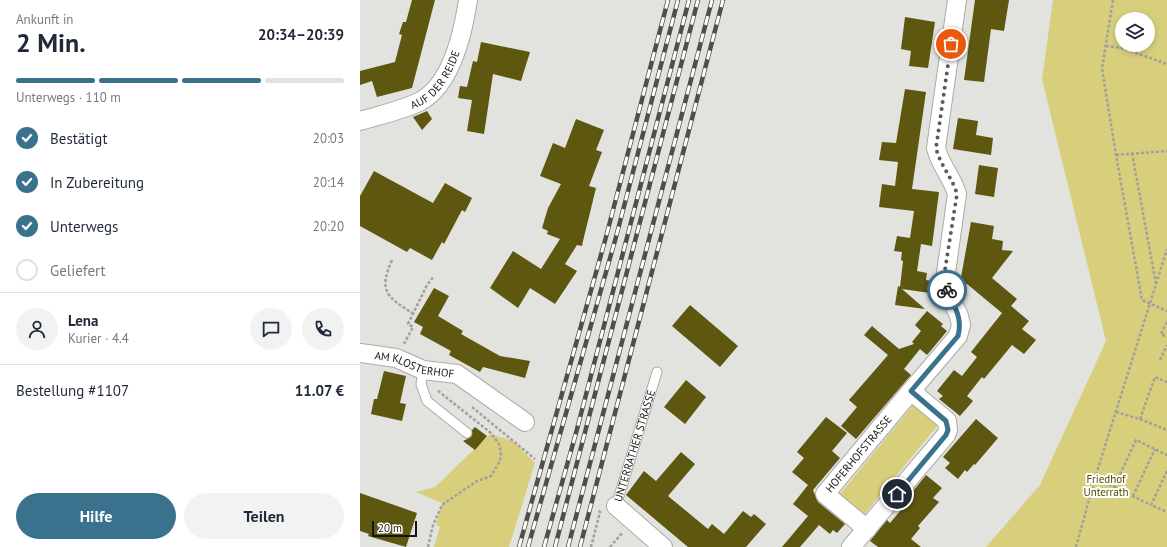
<!DOCTYPE html>
<html lang="de">
<meta charset="utf-8">
<style>
body{margin:0;font-family:"PT Sans",sans-serif;background:#f2f2f3;color:#1f2937;height:100vh;display:flex;flex-direction:column;font-size:15px;white-space:nowrap}
*{box-sizing:border-box;margin:0}
p{font-size:13px;color:#747a83}
.icon{flex:none;width:22px;height:22px;fill:none;stroke:currentColor;stroke-width:2;stroke-linecap:round;stroke-linejoin:round}
.map{position:relative;flex:1;overflow:hidden}
.sheet{display:flex;flex-direction:column;background:#fff;width:360px}
.sheet>*{flex:none}
.fabs{position:absolute;left:755px;top:12px;display:grid;gap:8px}
.fabs a{display:grid;place-items:center;width:40px;height:40px;border-radius:50%;background:#fff;box-shadow:0 2px 6px #0003;font-size:20px}
.scale{position:absolute;left:12px;bottom:10px;width:45px;box-sizing:border-box;padding-left:4px;border:2px solid #141412;border-top:0;font-size:11px;line-height:14px;white-space:nowrap;color:#141412;-webkit-text-stroke:3px #fffffe;paint-order:stroke}
.pin{position:absolute;display:grid;place-items:center;width:34px;height:34px;color:#fff;margin:-17px;border:2px solid #fff;border-radius:50%;box-shadow:0 1px 4px #0007}
.courier{position:absolute;display:grid;place-items:center;width:40px;height:40px;margin:-20px;border:3px solid #3a718c;border-radius:50%;background:#fff;color:#222;box-shadow:0 1px 5px #0007}
.summary em{font-style:normal;font-weight:600}
.summary div{display:flex;flex-direction:column-reverse}
.summary{display:flex;align-items:center;justify-content:space-between;height:68px;padding:0 16px}
h1{font-size:26px;font-weight:600;line-height:30px}
.bar{display:grid;grid-template-columns:repeat(4,1fr);gap:6px 4px;align-content:center;height:48px;padding:0 16px}
.bar i{height:5px;border-radius:3px;background:#e0e1e3}
.bar .selected{background:#3a718c}
.bar p{grid-column:span 4}
.line{display:flex;align-items:center;gap:10px;padding:0 16px;border-top:1px solid #e0e1e3}
.line div{flex:1}
.round{display:grid;place-items:center;flex:none;width:42px;height:42px;border-radius:21px;background:#f2f2f3}
ol{padding:0 16px;list-style:none}
li{display:flex;align-items:center;gap:12px;height:44px}
li p{margin-inline-start:auto}
li .icon{padding:4px;border-radius:50%;background:#3a718c;color:#fff;stroke-width:4}
li:last-child{color:#747a83}
li i{width:22px;height:22px;border:2px solid #e0e1e3;border-radius:50%}
.button{display:flex;gap:8px;margin-top:auto;padding:8px 16px}
.button a{flex:1;height:46px;border-radius:24px;background:#3a718c;color:#fff;font-size:16px;font-weight:600;line-height:46px;text-align:center}
.button a+a{background:#f2f2f3;color:#1f2937}
main{display:flex;flex:1;min-height:0}
.map>svg:first-child{display:block}
.green{fill:#d8cf7c;fill-rule:evenodd}
.building{fill:#5e5710}
.lines{fill:none;stroke-linecap:round;stroke-linejoin:round}
.lane-casing{stroke:#ababa8;stroke-width:11}
.street-casing{stroke:#ababa8;stroke-width:20}
.path{stroke:#a0a09d;stroke-width:2.5;stroke-dasharray:3 2;stroke-linecap:butt}
.lane{stroke:#fff;stroke-width:9}
.street{stroke:#fff;stroke-width:18}
.rail-casing{stroke:#4e4e4c;stroke-width:4.5}
.rail{stroke:#fffffe;stroke-width:3;stroke-dasharray:9;stroke-linecap:butt}
.done{stroke:#5c5c5a;stroke-width:4;stroke-dasharray:0 7.2}
.route{stroke:#3a718c;stroke-width:5}
.labels{text-anchor:middle;dominant-baseline:central;stroke-width:4;stroke-linejoin:round;paint-order:stroke}
.street-label{font-size:11px;fill:#141412;stroke:#fffffe}
.park-label{font-size:11px;fill:#524b05;stroke:#fffffe}
</style>
<main>
<section class="sheet">
<div class="summary"><div><h1>2 Min.</h1><p>Ankunft in</p></div><em>20:34–20:39</em></div>
<div class="bar"><i class="selected"></i><i class="selected"></i><i class="selected"></i><i></i><p>Unterwegs · 110 m</p></div>
<ol>
<li><svg class="icon" aria-label="check" viewBox="0 0 24 24"><path d="M5 12l5 5 9-10"/></svg>Bestätigt<p>20:03</p></li>
<li><svg class="icon" aria-label="check" viewBox="0 0 24 24"><path d="M5 12l5 5 9-10"/></svg>In Zubereitung<p>20:14</p></li>
<li><svg class="icon" aria-label="check" viewBox="0 0 24 24"><path d="M5 12l5 5 9-10"/></svg>Unterwegs<p>20:20</p></li>
<li><i></i>Geliefert</li>
</ol>
<div class="line" style="height:72px"><a class="round"><svg class="icon" aria-label="person" viewBox="0 0 24 24"><circle cx="12" cy="8" r="4"/><path d="M4 21q1-7 8-7t8 7"/></svg></a><div><b>Lena</b><p>Kurier · 4.4</p></div><a class="round"><svg class="icon" aria-label="chat" viewBox="0 0 24 24"><path d="M4 5h16v11H9l-5 4z"/></svg></a><a class="round"><svg class="icon" aria-label="phone" viewBox="0 0 24 24"><path d="M5 4h4l2 5-3 2q2 4 5 5l2-3 5 2v4C11 20 4 13 5 4z"/></svg></a></div>
<div class="line" style="height:52px"><div>Bestellung #1107</div><b>11.07 €</b></div>
<div class="button"><a>Hilfe</a><a>Teilen</a></div>
</section>
<div class="map">
<svg width="807" height="547" viewBox="0 0 807 547">
<rect width="100%" height="100%" fill="#e2e2df"/>
<path class="green" d="M693 0H807V547H626L680 485 746 341 682 79ZM762 19H788V45H762Z
M553 405 578 425 504 515 480 494Z
M130 434 153 441 175 463 149 547H74L80 527 76 525 82 503 56 492 75 487Z"/>
<path class="building" d="M52 0H75L52 88 17 97 12 81 0 85V71L35 62 42 35 39 34 43 22H46Z
M615 0H649L644 31 631 29 624 82 604 80Z
M545 17 575 22 568 68 549 66 551 51 541 49Z
M121 42 170 52 161 81 133 74 124 134 107 131 112 100 98 98 100 86 107 87 113 61 117 62Z
M545 89 566 92 552 189 579 192 572 246 561 244 557 271 567 273 566 280 572 281 570 293 542 289 565 309 535 305 538 286 540 287 543 261 541 260 542 252 534 251 537 236 550 238 554 211 519 207 522 184 535 186 538 162 519 160 522 142 536 143Z
M67 111 72 119 62 130 53 117Z
M598 118 618 121 616 135 633 138 631 155 593 149Z
M216 119 244 130 236 150 242 152 229 186 236 188 223 241 222 246 217 245 205 264 217 271 195 304 170 288 158 308 130 288 153 251 181 269 200 239 187 234 188 231 182 228 188 208 201 184 180 176 193 143 205 148Z
M619 165 638 168 634 197 615 194Z
M14 171 73 203 85 183 112 198 105 212 102 210 84 244 82 242 72 260 50 248 47 252 0 226V196Z
M611 222 634 226 632 239 643 241 642 250 653 251 632 278 657 299 651 306 669 321 662 329 676 340 664 354 652 345 624 379 622 377 607 396 613 401 600 416 579 399 583 396 577 391 594 370 602 376 617 357 611 352 642 313 607 284 600 283Z
M74 288 89 296 78 316 103 331 101 334 140 356 170 361 165 378 123 367 120 372 89 355 91 351 60 334 63 327 54 322Z
M330 305 378 346 360 367 312 326Z
M567 311 583 324 581 326 587 331 567 355 560 349 544 369 551 375 496 439 481 426 497 407 489 400 528 355 504 335 512 326 539 349 554 344 552 342 561 331 555 325Z
M24 371 46 376 40 403 46 404 42 421 11 414 14 399H17Z
M326 380 346 397 325 424 304 407Z
M466 417 487 433 472 451 480 458 453 490 458 502 485 524 477 533 473 530 470 534 459 525 440 547H422L448 516 433 504 448 485 432 472 444 458 437 452Z
M616 419 638 438 615 465 614 464 607 472 605 470 598 479 585 468 590 463 583 457Z
M115 427 127 436 115 450 103 441 111 437 112 430Z
M321 452 335 464 308 496 348 529 352 524 364 534 383 511 391 517 394 514 406 524 386 547H328L266 495 284 471 296 481Z
M566 475 582 488 573 498 579 502 558 526 560 528 551 539 561 547H518L510 541 527 520 530 523 551 498 549 496Z
M0 493 57 513 46 547 8 536 9 534 0 531Z"/>
<g class="lines">
<g class="lane-casing">
<g id="lane">
<path d="M63 370 61 384 67 401 107 433"/>
<path id="s1" d="M256 506 297 372"/>
</g>
</g>
<g class="street-casing">
<g id="street">
<path id="s2" d="M0 121C20 115 40 111 59 102 91 86 103 33 108 0"/>
<path id="s3" d="M0 353 36 358 63 370 97 374 165 422"/>
<path d="M256 506 303 547"/>
<path id="s4" d="M507 529 465 494 551 391"/>
<path d="M491 547 586 435 588 430 587 421 551 391 598 336 601 325 599 316 586 288 585 280 597 194C592 177 580 165 576 148L597 0"/>
</g>
</g>
<path class="path" d="M753 0 742 69 756 155 782 300 807 311
M746 46 762 48 807 64
M756 155 807 151
M32 260C18 292 27 297 54 314
M796 284 807 249
M807 322 801 334 807 337
M44 344 53 327 48 324 67 285 74 276
M800 360 807 345
M112 407 175 459
M756 412 780 419 807 430
M780 419 795 377 807 382
M807 471 791 505 807 512
M735 478 754 487 776 440 807 455
M754 487 791 505
M773 496 795 449
M68 547 73 525 82 505 117 481 131 476 140 461 141 452 139 444 131 433 77 390
M231 547 240 512 238 510
M250 547 263 532
M716 547 735 478 796 284 772 153"/>
<use href="#lane" class="lane"/>
<use href="#street" class="street"/>
<g class="rail-casing">
<path id="rail" d="M159 547 246 237 308 0
M168 547 256 237 318 0
M184 547 216 433 329 0
M195 547 338 0
M208 547 352 0
M220 547 363 0"/>
</g>
<use href="#rail" class="rail"/>
</g>
<g class="lines">
<path class="done" d="M587 290 585 280V270L597 194C592 177 580 165 576 148L591 44"/>
<path class="route" d="M537 494 586 435 588 430 586 421 551 391 598 336C603 317 594 307 587 290"/>
</g>
<g class="labels">
<g class="street-label">
<text stroke="none"><textPath href="#s2" startOffset="90">AUF DER REIDE</textPath></text>
<text stroke="none"><textPath href="#s3" startOffset="56">AM KLOSTERHOF</textPath></text>
<text stroke="none"><textPath href="#s1" startOffset="63">UNTERRATHER STRASSE</textPath></text>
<text stroke="none"><textPath href="#s4" startOffset="107">HOFERHOFSTRASSE</textPath></text>
</g>
<g class="park-label">
<text x="746" y="479">Friedhof<tspan x="746" dy="13">Unterrath</tspan></text>
</g>
</g>
</svg>
<div class="fabs">
<a><svg class="icon" aria-label="layers" viewBox="0 0 24 24"><path d="M12 4l9 5-9 5-9-5zM3 14l9 5 9-5"/></svg></a>
</div>
<div class="scale">20 m</div>
<div class="pin" style="left:591px;top:44px;background:#ea580c"><svg class="icon" aria-label="bag" viewBox="0 0 24 24"><path d="M5 8h14l-1 12H6zM9 8a3 3 0 0 1 6 0"/></svg></div>
<div class="pin" style="left:537px;top:494px;background:#1f2937"><svg class="icon" aria-label="home" viewBox="0 0 24 24"><path d="M3 11l9-7 9 7M6 9v11h12V9"/></svg></div>
<div class="courier" style="left:587px;top:290px"><svg class="icon" aria-label="bike" viewBox="0 0 24 24"><circle cx="6" cy="16" r="4"/><circle cx="18" cy="16" r="4"/><path d="M6 16l4-8h5l3 8M10 8l3 8H6M13 5h3"/></svg></div>
</div>
</main>
